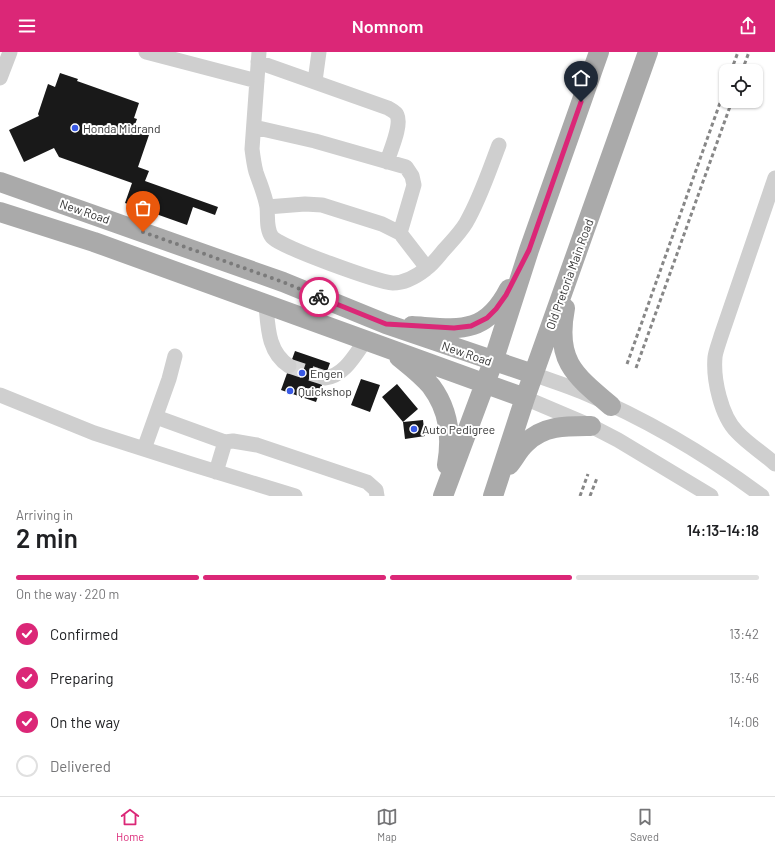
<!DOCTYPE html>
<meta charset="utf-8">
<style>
body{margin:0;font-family:Barlow,sans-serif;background:#f6f6f6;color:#202124;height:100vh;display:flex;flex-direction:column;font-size:15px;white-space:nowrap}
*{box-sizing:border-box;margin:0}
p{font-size:13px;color:#757577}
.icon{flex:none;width:22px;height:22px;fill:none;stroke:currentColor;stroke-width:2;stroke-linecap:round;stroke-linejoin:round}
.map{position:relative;height:444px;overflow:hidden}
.details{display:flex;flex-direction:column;background:#fff;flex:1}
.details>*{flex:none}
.tools{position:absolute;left:719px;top:12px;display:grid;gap:8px}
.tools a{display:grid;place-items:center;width:44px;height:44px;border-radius:8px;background:#fff;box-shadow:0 1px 3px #0004;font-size:20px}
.pin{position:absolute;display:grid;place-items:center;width:34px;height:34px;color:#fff;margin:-41px -17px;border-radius:50% 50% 50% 0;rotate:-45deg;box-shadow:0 0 4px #0007}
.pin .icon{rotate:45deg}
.courier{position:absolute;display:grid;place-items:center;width:40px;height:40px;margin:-20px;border:3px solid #db2777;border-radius:50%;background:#fff;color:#222;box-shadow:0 1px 5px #0007}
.summary em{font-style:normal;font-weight:600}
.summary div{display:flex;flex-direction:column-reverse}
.summary{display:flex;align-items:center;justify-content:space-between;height:68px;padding:0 16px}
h1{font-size:26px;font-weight:600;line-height:30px}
.bar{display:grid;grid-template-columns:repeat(4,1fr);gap:6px 4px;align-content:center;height:48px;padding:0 16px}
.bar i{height:5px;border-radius:3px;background:#e0e0e0}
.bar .active{background:#db2777}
.bar p{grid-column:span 4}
ol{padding:0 16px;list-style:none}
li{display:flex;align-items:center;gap:12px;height:44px}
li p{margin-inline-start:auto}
li .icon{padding:4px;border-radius:50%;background:#db2777;color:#fff;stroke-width:4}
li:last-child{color:#757577}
li i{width:22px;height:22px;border:2px solid #e0e0e0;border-radius:50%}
header{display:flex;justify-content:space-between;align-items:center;height:52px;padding:0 16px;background:#db2777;color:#fff;font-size:18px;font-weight:600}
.tabs{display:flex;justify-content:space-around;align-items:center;height:56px;border-top:1px solid #e0e0e0;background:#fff;font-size:11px;color:#757577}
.tabs a{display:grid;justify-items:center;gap:2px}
.tabs .active{color:#db2777}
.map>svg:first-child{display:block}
.building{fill:#191919}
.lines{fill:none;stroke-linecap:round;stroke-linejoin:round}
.minor-tunnel{stroke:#d6d6d6;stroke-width:15;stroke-dasharray:15 8;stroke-linecap:butt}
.minor{stroke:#cfcfcf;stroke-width:15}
.major{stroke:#aaa;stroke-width:20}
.rail{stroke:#878787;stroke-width:3;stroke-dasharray:4 3;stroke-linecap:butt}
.done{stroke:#7a7a7a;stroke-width:4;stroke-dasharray:0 7.2}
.route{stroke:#db2777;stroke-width:5}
.poi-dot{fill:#3959e4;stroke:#fff;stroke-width:1.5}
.labels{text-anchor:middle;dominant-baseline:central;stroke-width:4;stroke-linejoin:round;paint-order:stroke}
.poi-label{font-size:12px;fill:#323232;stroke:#fff;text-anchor:start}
.street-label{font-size:12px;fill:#323232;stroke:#fff}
</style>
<header><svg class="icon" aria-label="menu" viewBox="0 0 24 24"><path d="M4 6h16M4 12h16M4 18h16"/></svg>Nomnom<svg class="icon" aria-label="share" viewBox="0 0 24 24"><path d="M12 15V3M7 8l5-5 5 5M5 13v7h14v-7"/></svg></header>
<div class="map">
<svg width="775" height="444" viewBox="0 0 775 444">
<rect width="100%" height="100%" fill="#fff"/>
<path class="building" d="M60 21 78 27 77 29 139 51 134 66 137 67 134 75 150 80 138 115 149 119 145 129 218 155 215 163 193 155 187 173 125 151 132 131 59 105 54 96 24 110 9 78 39 64 38 62 48 32 55 35Z
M295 299 330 311 316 350 281 338Z
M361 327 380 333 370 360 351 353Z
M397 332 418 357 403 370 382 345Z
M423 368 425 384 405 387 403 370Z"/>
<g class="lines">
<path class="minor-tunnel" d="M289 314 325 326"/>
<path class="minor" d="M146 0 257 29
M259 0 252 97C253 105 254 113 256 120 260 132 265 143 267 155 268 165 266 177 272 185 280 195 378 230 393 231 405 231 417 224 426 217 433 212 438 205 443 199 451 190 460 181 466 171 480 147 489 119 499 93
M258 10 388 56C391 58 396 60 397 63 402 74 390 99 387 110
M0 26 10 0
M315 29 319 0
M254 75 315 89 406 115 412 124 414 133 400 181
M775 126 721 284C719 291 716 298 715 305 713 327 721 364 737 380 748 392 763 401 775 412
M267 155 305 152 322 153 382 172 400 181 427 216
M266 253C268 276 268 300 289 314
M533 322C549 328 566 333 582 340 646 367 707 403 762 444
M325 326C344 324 355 303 365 289
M0 343 94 381 191 412 295 444
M525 346 591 374 618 388 711 444
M156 365 225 390 233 389 257 393 367 430 376 438 377 444
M144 397 169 327 175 304
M216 420 225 390"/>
<path class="major" d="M0 130 283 230 386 272 533 322
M0 160 94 190 525 346
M565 256C555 308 573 322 611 354
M412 274C458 277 485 284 509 237
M399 305C410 314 422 323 431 334 449 358 452 384 447 413
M509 413C515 406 519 397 526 391 544 373 568 374 591 374
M443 444 493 310 529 198 599 0
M493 444 525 346 648 0"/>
<path class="rail" d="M731 19 738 0
M742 19 749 0
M627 312 726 34
M636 316 732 49
M580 444 588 422
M590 444 597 426"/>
</g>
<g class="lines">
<path class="done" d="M143 180 283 230 319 245"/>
<path class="route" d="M319 245 386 272 454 276 471 274 487 266 496 257 506 243 529 198 581 50"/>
</g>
<g class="poi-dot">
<circle cx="75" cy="76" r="4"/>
<circle cx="302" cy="321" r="4"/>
<circle cx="290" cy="339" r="4"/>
<circle cx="414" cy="377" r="4"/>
</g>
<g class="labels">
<g class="poi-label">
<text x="83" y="76">Honda Midrand</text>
<text x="310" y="321">Engen</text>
<text x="298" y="339">Quickshop</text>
<text x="422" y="377">Auto Pedigree</text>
</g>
<g class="street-label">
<text transform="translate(85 159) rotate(19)">New Road</text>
<text transform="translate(569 222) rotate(-70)">Old Pretoria Main Road</text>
<text transform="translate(467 301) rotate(19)">New Road</text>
</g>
</g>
</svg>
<div class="tools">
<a><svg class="icon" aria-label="locate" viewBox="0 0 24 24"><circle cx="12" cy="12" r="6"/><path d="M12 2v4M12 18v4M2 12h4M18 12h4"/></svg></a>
</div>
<div class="pin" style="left:143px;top:180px;background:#ea580c"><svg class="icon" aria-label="bag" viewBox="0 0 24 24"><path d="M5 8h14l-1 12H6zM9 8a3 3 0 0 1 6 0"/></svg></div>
<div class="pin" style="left:581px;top:50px;background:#1f2937"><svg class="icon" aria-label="home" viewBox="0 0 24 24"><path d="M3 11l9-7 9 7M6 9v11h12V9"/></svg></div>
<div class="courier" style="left:319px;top:245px"><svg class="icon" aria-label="bike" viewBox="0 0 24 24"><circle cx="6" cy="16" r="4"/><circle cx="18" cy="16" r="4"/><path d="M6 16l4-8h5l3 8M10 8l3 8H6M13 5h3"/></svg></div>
</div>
<section class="details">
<div class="summary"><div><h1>2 min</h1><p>Arriving in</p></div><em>14:13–14:18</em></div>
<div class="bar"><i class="active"></i><i class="active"></i><i class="active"></i><i></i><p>On the way · 220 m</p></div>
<ol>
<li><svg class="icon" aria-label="check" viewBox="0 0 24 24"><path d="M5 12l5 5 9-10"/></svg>Confirmed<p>13:42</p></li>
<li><svg class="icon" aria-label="check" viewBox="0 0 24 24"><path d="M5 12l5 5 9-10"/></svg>Preparing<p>13:46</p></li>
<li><svg class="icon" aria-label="check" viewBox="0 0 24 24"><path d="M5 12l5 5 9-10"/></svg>On the way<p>14:06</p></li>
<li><i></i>Delivered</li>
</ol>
</section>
<nav class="tabs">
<a class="active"><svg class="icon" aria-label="home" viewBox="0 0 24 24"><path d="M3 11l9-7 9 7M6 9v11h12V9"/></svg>Home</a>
<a><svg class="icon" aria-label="map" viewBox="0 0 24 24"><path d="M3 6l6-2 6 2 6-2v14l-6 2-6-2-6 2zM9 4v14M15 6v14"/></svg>Map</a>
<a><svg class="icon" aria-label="saved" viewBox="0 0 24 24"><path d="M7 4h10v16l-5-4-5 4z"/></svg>Saved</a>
</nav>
